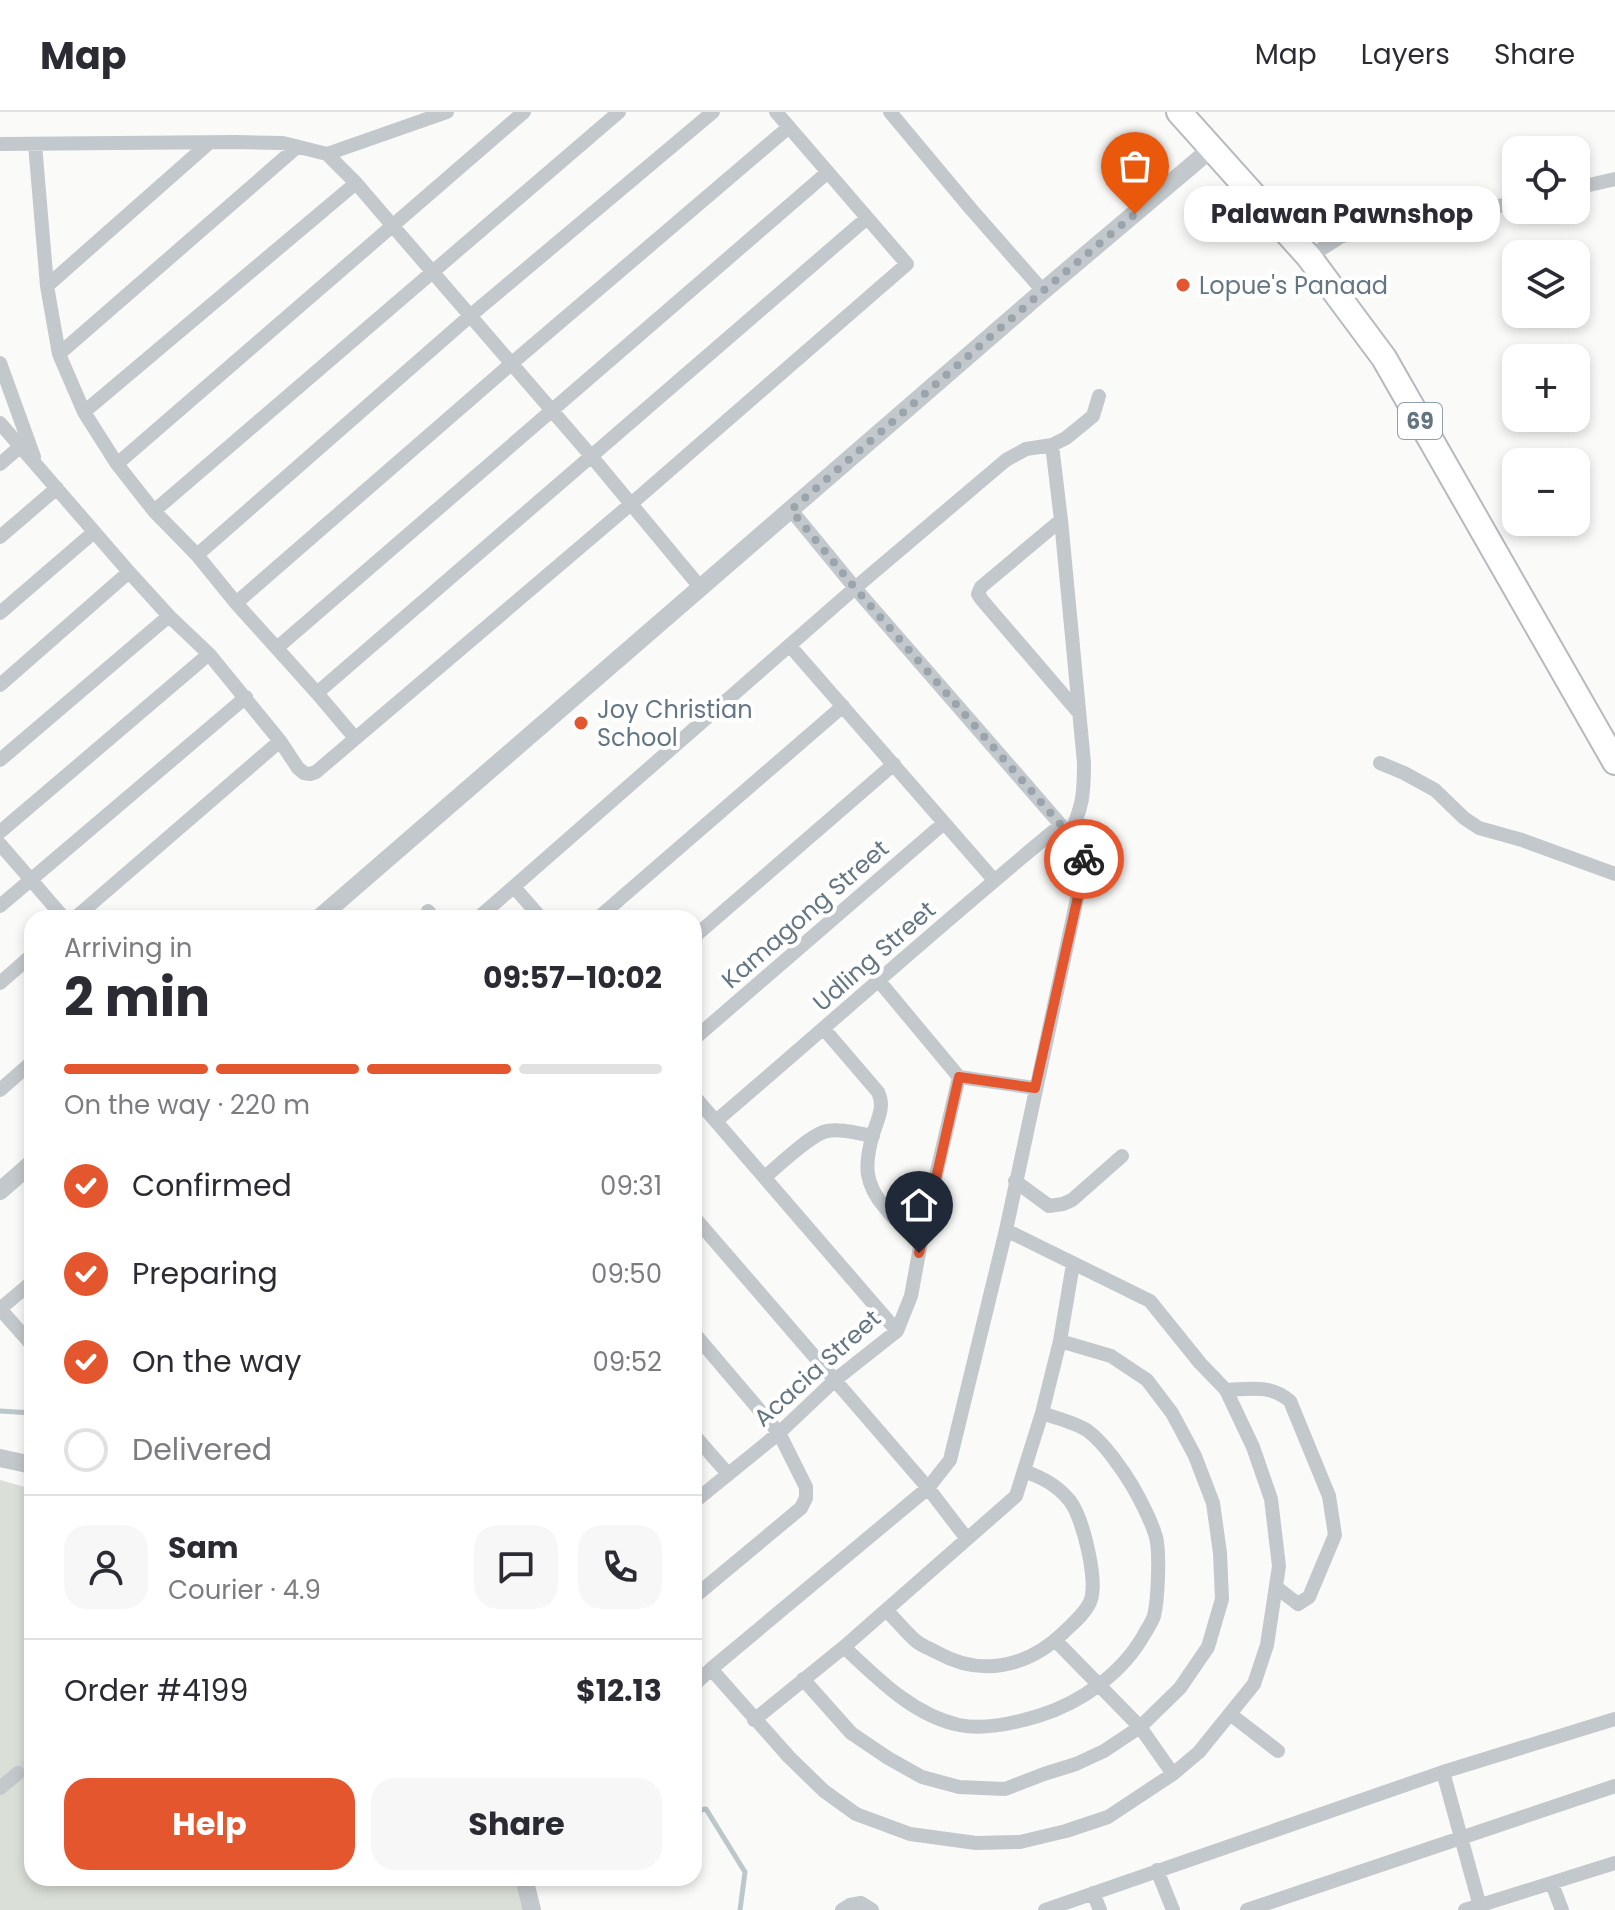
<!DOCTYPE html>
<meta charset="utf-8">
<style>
body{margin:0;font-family:Poppins,sans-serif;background:#f7f7f7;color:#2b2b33;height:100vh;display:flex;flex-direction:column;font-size:30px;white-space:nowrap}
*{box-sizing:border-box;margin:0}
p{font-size:26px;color:#7c7c81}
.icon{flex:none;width:44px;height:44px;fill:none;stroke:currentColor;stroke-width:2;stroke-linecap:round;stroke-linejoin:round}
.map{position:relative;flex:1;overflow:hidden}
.panel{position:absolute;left:24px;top:798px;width:678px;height:976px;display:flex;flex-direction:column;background:#fff;border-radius:24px;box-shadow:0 4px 12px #0003}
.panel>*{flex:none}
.fabs{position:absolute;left:1502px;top:24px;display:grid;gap:16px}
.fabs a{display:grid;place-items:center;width:88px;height:88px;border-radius:16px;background:#fff;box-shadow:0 4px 12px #0003;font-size:40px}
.pin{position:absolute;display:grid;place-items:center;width:68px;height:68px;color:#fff;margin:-82px -34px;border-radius:50% 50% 50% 0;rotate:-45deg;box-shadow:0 0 8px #0007}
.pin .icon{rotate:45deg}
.courier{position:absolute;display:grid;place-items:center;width:80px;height:80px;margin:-40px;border:6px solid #e4572e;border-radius:50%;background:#fff;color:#222;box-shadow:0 2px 10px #0007}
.bubble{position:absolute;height:56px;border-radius:24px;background:#fff;box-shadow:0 4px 12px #0003;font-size:26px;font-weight:700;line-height:56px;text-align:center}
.head em{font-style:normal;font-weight:700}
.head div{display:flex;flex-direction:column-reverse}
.head{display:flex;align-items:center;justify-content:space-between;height:136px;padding:0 40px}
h1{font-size:52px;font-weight:700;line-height:60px}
.bar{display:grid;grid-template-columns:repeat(4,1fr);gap:12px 8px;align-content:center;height:96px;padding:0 40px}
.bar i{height:10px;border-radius:6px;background:#e1e1e2}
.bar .on{background:#e4572e}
.bar p{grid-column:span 4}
.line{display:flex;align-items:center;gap:20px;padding:0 40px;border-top:2px solid #e1e1e2}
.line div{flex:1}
.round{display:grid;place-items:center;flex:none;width:84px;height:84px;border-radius:24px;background:#f7f7f7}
ol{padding:0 40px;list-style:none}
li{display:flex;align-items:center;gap:24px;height:88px}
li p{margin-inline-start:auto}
li .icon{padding:8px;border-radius:50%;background:#e4572e;color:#fff;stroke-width:4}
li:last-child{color:#7c7c81}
li i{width:44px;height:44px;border:4px solid #e1e1e2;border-radius:50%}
.action{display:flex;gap:16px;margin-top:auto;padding:16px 40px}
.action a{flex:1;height:92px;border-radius:24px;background:#e4572e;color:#fff;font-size:32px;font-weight:700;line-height:92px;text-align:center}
.action a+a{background:#f7f7f7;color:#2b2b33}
header{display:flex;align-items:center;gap:48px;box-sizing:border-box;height:112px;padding:0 40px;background:#fff;border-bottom:2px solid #e1e1e2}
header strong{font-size:38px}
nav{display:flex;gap:44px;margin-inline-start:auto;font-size:28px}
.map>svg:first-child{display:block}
.green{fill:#dadfd7}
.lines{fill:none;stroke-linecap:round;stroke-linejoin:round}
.stream{stroke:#bbc7cb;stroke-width:5}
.minor-tunnel{stroke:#d5d9db;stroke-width:14;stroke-dasharray:14 7;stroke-linecap:butt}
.primary-casing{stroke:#b5babe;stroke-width:28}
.minor{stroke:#c3c8cc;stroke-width:14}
.tertiary{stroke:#c3c8cc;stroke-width:18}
.primary{stroke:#fff;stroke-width:24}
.done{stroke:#99a4ac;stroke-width:8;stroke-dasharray:0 14.4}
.route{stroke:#e4572e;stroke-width:10}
.poi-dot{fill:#e4572e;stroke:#fff;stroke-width:3}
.labels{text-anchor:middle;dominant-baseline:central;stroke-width:8;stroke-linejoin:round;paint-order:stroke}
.shield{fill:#fff;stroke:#939fa8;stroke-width:2}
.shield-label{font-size:22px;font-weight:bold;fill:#657683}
.poi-label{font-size:24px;fill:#657683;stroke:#fff;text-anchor:start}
.street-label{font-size:24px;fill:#657683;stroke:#fff}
</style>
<header>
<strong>Map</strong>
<nav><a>Map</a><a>Layers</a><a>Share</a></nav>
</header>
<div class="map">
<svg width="1615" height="1798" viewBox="0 0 1615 1798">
<rect width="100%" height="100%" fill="#fafaf8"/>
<path class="green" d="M0 1368 32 1377V1766H517L524 1798H0Z"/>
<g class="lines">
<path class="stream" d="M0 1299 32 1301
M694 1699 706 1697 745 1760 740 1798"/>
<path class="minor-tunnel" d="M18 1661 32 1651"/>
<g class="primary-casing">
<path id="primary" d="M1179 0 1309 145 1384 246 1615 650"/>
</g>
<path class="minor" d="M890 0 971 97 1043 179
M0 32 235 30 283 31 327 42 447 0
M35 32 47 174 59 242 84 300 117 352 154 399 197 443 236 491 317 581 355 626
M327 42 356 71 392 113 592 345 700 475
M1576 76 1615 67
M1309 145 1340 125 1357 120 1392 119 1516 90
M47 174 209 31
M59 242 297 35
M0 251 34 345
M84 300 356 71
M0 311 129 460 169 504 209 542 280 629 298 656 304 661 310 662 316 660 631 392 907 152 776 0
M1052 333 1061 408 1084 651C1084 681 1083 695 1069 724
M0 352 21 334
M117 352 524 0
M154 399 619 0
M1061 408 981 475 978 482 982 488 1079 601
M0 425 57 376
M197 443 470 204 713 0
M236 491 511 252 789 15
M0 501 94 420
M790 534 994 768
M278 535 828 60
M0 573 129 460
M317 581 867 106
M0 648 169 504
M1380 651 1404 661 1435 678 1464 706 1479 716 1522 728 1615 762
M0 720 209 542
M0 732 64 806
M514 775 541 806
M0 794 246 585
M428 799 434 806
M75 806 280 629
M478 806 855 476 1006 348 1026 337 1052 333 1066 326 1093 304 1099 284
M598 806 843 594
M694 825 894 652
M0 871 32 843
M824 917 878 980C885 995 878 1006 873 1022 864 1053 864 1072 886 1097 889 1100 891 1104 894 1106 902 1112 914 1115 923 1119
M694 927 944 711
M959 965 1035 976
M0 978 32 950
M694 984 897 1219
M716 1009C831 911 944 809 1061 713
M765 1065C779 1053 811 1022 827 1019 842 1016 859 1022 873 1024
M1015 1069 1049 1094 1063 1092 1072 1088 1122 1044
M694 1105 928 1376 967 1427
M0 1197 32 1233
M0 1197 32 1170
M694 1221 779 1321 806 1375V1386L801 1396 694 1485
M1226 1278C1250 1277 1270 1272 1290 1289L1329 1384 1335 1423 1309 1485 1298 1492 1276 1475
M694 1323 728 1362
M694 1390 779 1321 835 1268 897 1219 911 1184 923 1119 959 965 879 869
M886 1498C896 1508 906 1520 916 1529 922 1534 931 1537 938 1541 981 1565 1027 1555 1062 1522 1071 1513 1085 1502 1090 1490 1099 1471 1083 1406 1070 1389 1057 1373 1043 1366 1024 1359
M1055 1528 1140 1615 1173 1662
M844 1535C878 1567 913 1603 959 1613 983 1618 1015 1611 1038 1604 1081 1591 1123 1561 1145 1521 1148 1516 1152 1510 1154 1504 1158 1488 1160 1441 1156 1425 1151 1408 1142 1391 1133 1375 1123 1358 1104 1331 1088 1319 1077 1311 1055 1306 1042 1301
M711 1557 789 1645 824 1679 856 1702 910 1722 976 1731 1020 1730 1066 1719 1108 1705 1173 1662 1199 1640 1254 1572 1267 1533 1279 1454 1271 1387 1253 1335 1226 1278 1200 1251 1150 1189 1006 1118
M803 1567 851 1621 888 1646 922 1665 959 1675 1005 1677 1044 1662 1076 1652 1104 1639 1140 1615 1180 1576 1208 1535 1222 1487 1220 1441 1213 1391 1195 1344 1172 1301 1147 1268 1111 1244 1060 1229
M694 1573 711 1557 928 1376 950 1348 1006 1118 1085 749 1080 737 1061 713 855 476 791 398
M1230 1602 1278 1639
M754 1608 844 1535 1016 1384 1042 1301 1060 1229 1073 1152
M1443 1660 1481 1798
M0 1676 18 1661
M1157 1758 1173 1798
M1552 1772 1562 1798
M1093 1781 1100 1798
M842 1798 850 1793 861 1791 872 1798
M1045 1798 1443 1660 1615 1607
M1247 1798 1615 1674
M1465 1798 1615 1751"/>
<path class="tertiary" d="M319 806 1043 179 1211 37
M0 1079 32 1051
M0 1346 32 1353
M524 1766 532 1798"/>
<use href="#primary" class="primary"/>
</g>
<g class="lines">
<path class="done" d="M1084 747 1080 737 1061 713 855 476 791 398 1043 179 1135 102"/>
<path class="route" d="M919 1141 959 965 1035 976 1083 762 1084 747"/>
</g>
<g class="poi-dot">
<circle cx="1183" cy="173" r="8"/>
<circle cx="581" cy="611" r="8"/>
</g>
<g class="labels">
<rect class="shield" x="1398" y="291" width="44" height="36" rx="6"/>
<g class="shield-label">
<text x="1420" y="309">69</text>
</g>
<g class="poi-label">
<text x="1199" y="173">Lopue's Panaad</text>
<text x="597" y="597">Joy Christian<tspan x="597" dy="28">School</tspan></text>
</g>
<g class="street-label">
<text transform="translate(805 802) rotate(-41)">Kamagong Street</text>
<text transform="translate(874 844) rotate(-41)">Udling Street</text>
<text transform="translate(817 1256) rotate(-42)">Acacia Street</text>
</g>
</g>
</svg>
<div class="fabs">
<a><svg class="icon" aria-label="locate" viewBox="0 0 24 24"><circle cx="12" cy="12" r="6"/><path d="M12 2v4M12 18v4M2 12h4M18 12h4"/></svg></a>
<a><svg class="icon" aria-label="layers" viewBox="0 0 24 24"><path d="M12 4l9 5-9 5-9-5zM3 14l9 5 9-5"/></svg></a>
<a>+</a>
<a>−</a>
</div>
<div class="pin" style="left:1135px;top:102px;background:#ea580c"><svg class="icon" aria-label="bag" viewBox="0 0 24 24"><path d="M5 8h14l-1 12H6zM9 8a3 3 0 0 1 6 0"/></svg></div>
<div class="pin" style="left:919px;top:1141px;background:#1f2937"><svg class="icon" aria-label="home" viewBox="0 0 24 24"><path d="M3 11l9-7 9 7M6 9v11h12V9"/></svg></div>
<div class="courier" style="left:1084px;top:747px"><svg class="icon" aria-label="bike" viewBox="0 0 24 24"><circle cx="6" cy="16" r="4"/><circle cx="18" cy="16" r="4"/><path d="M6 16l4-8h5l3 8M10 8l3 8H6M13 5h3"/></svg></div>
<div class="bubble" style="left:1184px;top:74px;width:316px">Palawan Pawnshop</div>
<section class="panel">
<div class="head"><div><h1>2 min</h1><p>Arriving in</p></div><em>09:57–10:02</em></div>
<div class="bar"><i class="on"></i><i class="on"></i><i class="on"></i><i></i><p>On the way · 220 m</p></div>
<ol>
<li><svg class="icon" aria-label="check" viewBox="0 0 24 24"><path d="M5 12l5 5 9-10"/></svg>Confirmed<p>09:31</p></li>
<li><svg class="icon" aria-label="check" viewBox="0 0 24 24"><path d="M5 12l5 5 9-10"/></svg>Preparing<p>09:50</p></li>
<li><svg class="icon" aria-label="check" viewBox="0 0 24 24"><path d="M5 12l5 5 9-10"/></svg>On the way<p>09:52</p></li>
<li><i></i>Delivered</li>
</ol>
<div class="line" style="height:144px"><a class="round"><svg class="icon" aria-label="person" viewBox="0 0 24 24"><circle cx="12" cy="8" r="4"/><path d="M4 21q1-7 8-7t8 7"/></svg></a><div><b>Sam</b><p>Courier · 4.9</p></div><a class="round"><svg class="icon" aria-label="chat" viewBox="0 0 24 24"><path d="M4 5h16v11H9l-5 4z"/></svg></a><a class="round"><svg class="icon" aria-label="phone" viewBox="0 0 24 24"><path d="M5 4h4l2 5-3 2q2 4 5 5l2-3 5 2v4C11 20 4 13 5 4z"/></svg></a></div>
<div class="line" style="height:104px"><div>Order #4199</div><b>$12.13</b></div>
<div class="action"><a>Help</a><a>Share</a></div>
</section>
</div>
